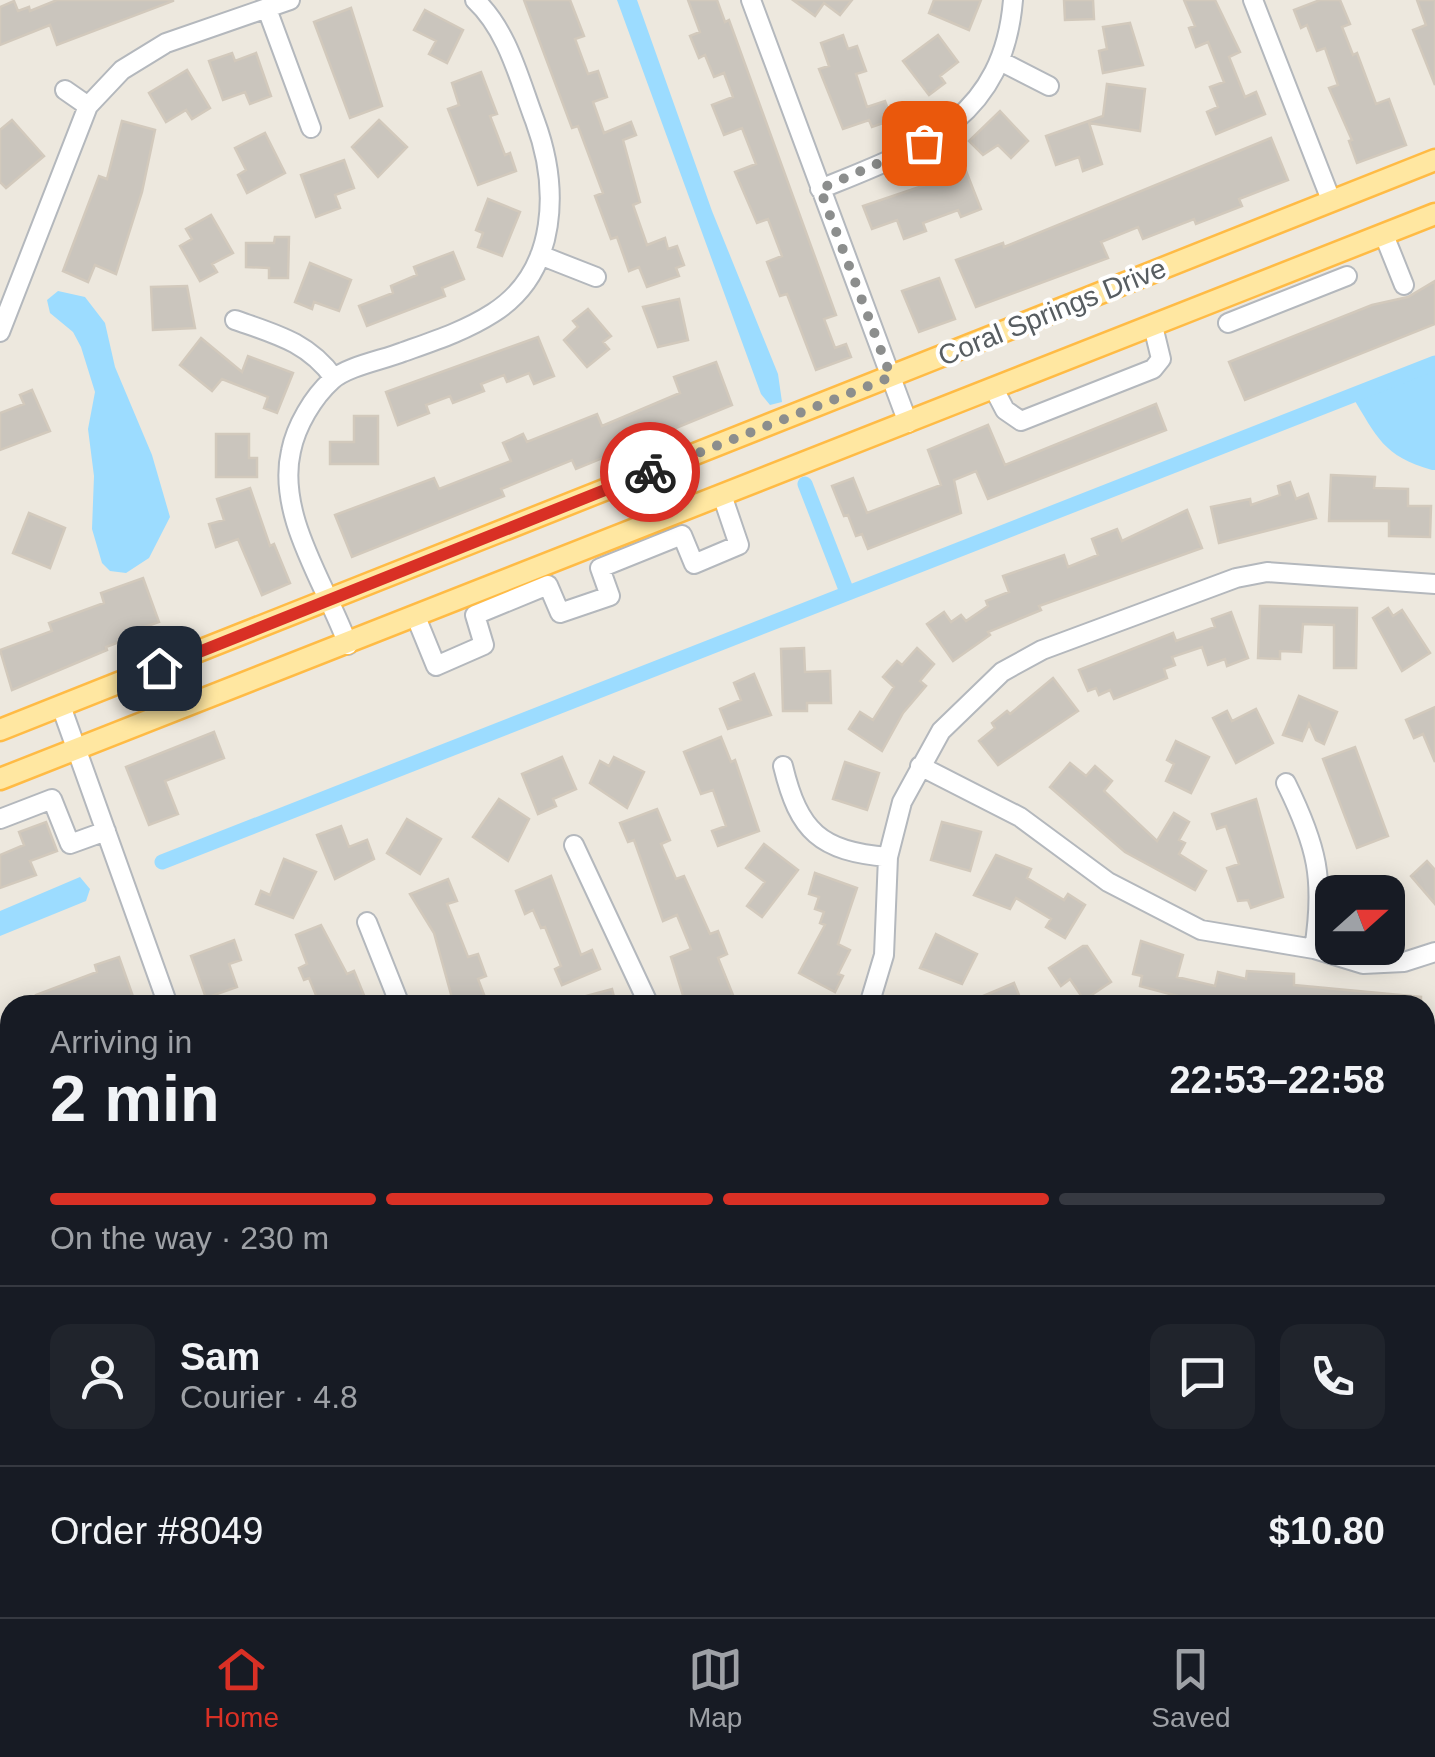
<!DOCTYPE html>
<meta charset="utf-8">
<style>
body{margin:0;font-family:Helvetica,sans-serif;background:#20242c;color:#f1f3f6;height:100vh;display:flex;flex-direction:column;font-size:38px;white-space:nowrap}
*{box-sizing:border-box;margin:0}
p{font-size:32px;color:#9ea1a6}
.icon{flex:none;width:55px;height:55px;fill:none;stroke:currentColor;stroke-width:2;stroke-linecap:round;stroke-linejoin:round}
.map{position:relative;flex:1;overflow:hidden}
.side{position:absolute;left:0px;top:995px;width:1435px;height:622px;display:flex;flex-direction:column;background:#171b24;border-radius:30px 30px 0 0;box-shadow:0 5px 25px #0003}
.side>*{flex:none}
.needle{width:65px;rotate:69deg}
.fabs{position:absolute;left:1315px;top:875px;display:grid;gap:20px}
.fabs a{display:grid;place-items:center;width:90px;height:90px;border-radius:20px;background:#171b24;box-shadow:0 5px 25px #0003;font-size:50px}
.pin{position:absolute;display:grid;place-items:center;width:85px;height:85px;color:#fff;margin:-42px;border-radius:20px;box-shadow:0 5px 15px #0006}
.courier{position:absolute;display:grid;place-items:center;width:100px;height:100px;margin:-50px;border:8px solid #d93025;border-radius:50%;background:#fff;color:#222;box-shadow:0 2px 12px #0007}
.head em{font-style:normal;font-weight:600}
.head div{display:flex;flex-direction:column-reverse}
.head{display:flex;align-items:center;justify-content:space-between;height:170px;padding:0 50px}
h1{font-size:65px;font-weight:600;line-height:75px}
.bar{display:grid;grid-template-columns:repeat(4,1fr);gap:15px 10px;align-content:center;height:120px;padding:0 50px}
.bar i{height:12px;border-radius:8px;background:#363941}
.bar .on{background:#d93025}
.bar p{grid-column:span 4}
.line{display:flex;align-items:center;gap:25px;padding:0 50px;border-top:2px solid #363941}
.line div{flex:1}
.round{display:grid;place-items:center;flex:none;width:105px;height:105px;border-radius:20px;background:#20242c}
.tabs{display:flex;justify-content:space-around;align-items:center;height:140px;border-top:2px solid #363941;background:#171b24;font-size:28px;color:#9ea1a6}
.tabs a{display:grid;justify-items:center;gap:5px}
.tabs .on{color:#d93025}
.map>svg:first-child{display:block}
.water{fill:#9cdcff}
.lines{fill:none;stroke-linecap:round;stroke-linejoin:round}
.canal{stroke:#9cdcff;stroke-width:15}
.building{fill:#cac5bd;stroke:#d2c9bc;stroke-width:2.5}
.minor-casing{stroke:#b4b8bd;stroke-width:22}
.major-casing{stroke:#ffbb45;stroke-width:25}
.minor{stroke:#fff;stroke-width:18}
.major{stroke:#ffe7a1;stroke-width:20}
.done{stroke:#8c8e8d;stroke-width:10;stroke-dasharray:0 18}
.route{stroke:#d93025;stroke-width:12}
.labels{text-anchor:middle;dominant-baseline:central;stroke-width:8;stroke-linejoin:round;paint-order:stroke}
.street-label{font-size:28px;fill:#575d61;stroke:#fff}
</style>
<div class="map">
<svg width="1435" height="1617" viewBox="0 0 1435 1617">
<rect width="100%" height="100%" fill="#ede8de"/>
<path class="water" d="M617 0H637L712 211 778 374 782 402 770 405 761 394Z
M58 291 85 297 105 323 115 367 152 455 170 517 149 558 126 573 110 571 102 563 92 529 94 476 88 429 95 392 81 347 73 332 50 313 47 300Z
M1435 363V470H1432C1383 456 1377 437 1352 396Z
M80 877 90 889 86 901 0 936V911Z
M976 1608H1273L1306 1617H967Z"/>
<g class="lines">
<path class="canal" d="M805 484 847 592
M162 862 1435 363"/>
</g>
<path class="building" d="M57 0H173V1L57 45 50 25 0 45V7L14 1 18 11 29 7 30 11Z
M524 0H570L584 36 575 39 588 74 598 71 607 97 593 102 604 133 631 122 636 135 623 140 640 202 633 205 647 245 665 238 668 249 677 246 684 265 676 268 679 276 647 287 639 267 629 271 617 237 611 239 595 196 603 193 578 126 572 128Z
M688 0H717L725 22 729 20 836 315 824 319 835 348 846 344 851 357 816 370 787 294 780 296 767 262 782 256 768 219 757 223 735 172 756 164 742 128 724 135 712 105 733 97 724 73 714 77 705 55 699 58 690 36 700 32Z
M793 0H852L840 15 824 3 815 16Z
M934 0H981L969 30 929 13Z
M1064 0H1093L1094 19 1065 20Z
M1184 0H1215L1240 52 1229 57 1245 97 1256 92 1265 114 1216 134 1207 112 1218 107 1210 87 1224 82 1208 42 1196 47 1189 28 1195 26Z
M1320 0H1340L1350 24 1342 27 1353 55 1357 53 1376 104 1389 99 1406 145 1357 163 1349 141 1352 140 1329 88 1338 85 1325 48 1317 51 1307 25 1301 28 1294 10Z
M1417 0H1435V85L1413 30 1426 25Z
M351 8 382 106 350 118 314 22Z
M425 10 463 30 447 63 429 54 436 41 414 30Z
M1130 23 1143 65 1103 73 1099 51 1107 49 1103 27Z
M843 35 848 49 857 46 866 71 856 74 867 107 885 101 892 120 872 127 869 120 843 129 819 69 829 66 821 43Z
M938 35 958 62 940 76 945 83 929 95 903 61Z
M232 53 235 61 256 53 271 96 250 104 245 92 223 100 209 61Z
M187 70 210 108 192 119 186 110 166 122 149 93Z
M481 72 497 114 490 116 505 155 510 153 516 171 478 185 448 109 459 105 452 83Z
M1107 84 1145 89 1140 131 1089 123 1102 164 1083 171 1079 157 1056 165 1046 136 1103 116Z
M1000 111 1028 141 1011 158 998 145 983 155 969 141Z
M12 120 44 156 6 188 0 182V130Z
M379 120 407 147 378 177 352 147Z
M122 121 155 130 142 192 116 274 95 265 88 282 63 271 99 176 107 179Z
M265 133 285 173 247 193 238 175 246 170 235 148Z
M1271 138 1288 180 1239 199 1242 206 1196 224 1194 219 1143 239 1138 227 1101 242 1108 258 976 307 956 260 1003 243 1004 247Z
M344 160 354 188 335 195 340 208 316 217 301 175Z
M964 166 981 209 961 217 958 210 923 223 926 231 904 239 897 220 872 229 863 206 943 179 941 175Z
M488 199 520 212 502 256 478 247 483 233 476 230Z
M211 215 233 253 212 264 217 272 200 281 180 246 192 239 186 229Z
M275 237H289L288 278H269V268L246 267V243H274Z
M453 252 464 279 442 288 445 296 367 326 359 306 393 293 391 286 417 275 414 267Z
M310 263 351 280 339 311 314 302 312 309 295 302Z
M939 278 955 319 919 332 902 291Z
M1435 281V324L1245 400 1229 362 1372 305 1408 297Z
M187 286 195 328 153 330 151 287Z
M679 299 688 340 658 347 643 307Z
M588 309 611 336 603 342 609 349 587 367 564 340 578 327 573 321Z
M538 337 554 376 534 384 529 373 507 382 504 375 481 384 484 391 453 403 450 396 426 405 429 413 398 425 386 392Z
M201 338 242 372 248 356 293 373 277 413 264 408 268 397 222 379 212 391 180 365Z
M716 362 732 405 576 469 572 460 501 489 504 496 352 557 335 515 434 478 439 489 511 461 503 443 523 434 527 442 597 414 602 426 680 393 674 377Z
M32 390 50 431 0 450V413L24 404 20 395Z
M1156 404 1166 430 988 499 976 471 954 480 961 513 868 549 862 534 856 536 848 515 844 516 832 486 853 478 867 513 941 485 928 450 988 425 1005 465Z
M354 416H378V464H330V442H354Z
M216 434H249V458H257V477H216Z
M1331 475 1375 477 1374 488 1408 489V506H1431L1430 537 1389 536V521H1329Z
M1290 482 1296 499 1308 494 1316 518 1219 543 1211 507 1250 499 1251 505 1280 495 1278 486Z
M250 488 270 546 274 544 290 583 262 595 238 539 216 547 209 524 224 520 217 499Z
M1187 510 1202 548 1039 606 1041 610 988 632 990 635 953 661 927 624 944 612 951 622 961 615 966 621 988 606 986 601 1009 592 1003 576 1064 555 1068 567 1098 555 1092 539 1117 529 1122 541Z
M29 513 65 528 50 568 13 553Z
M143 578 159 622 133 631 135 636 106 647 107 650 12 690 0 650 52 631 49 623 104 603 101 593Z
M1260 606 1357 608 1356 668H1334V625L1303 624 1301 652 1280 651V659L1258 658Z
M1388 608 1393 616 1402 610 1430 653 1402 671 1373 618Z
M1231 612 1248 658 1227 666 1225 659 1208 665 1202 647 1172 657 1175 665 1164 669 1167 678 1114 699 1110 690 1099 695 1096 688 1088 691 1079 670 1173 633 1176 641 1215 627 1212 619Z
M804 648 805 672 830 671 831 703H807V711H783L781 649Z
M917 648 934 664 920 681 926 686 903 713 882 751 849 729 860 712 873 720 894 687 883 677 897 661 902 665Z
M754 674 771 715 728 729 720 709 741 700 734 683Z
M1053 678 1078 711 998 765 979 741 995 728 992 723 1007 711 1010 714Z
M1299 696 1337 712 1324 744 1316 740 1309 724 1302 741 1283 735Z
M1435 707V762L1423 734 1414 738 1406 720Z
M1256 709 1273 743 1236 763 1213 718 1227 711 1232 721Z
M214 732 224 758 165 781 178 814 149 825 126 767Z
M721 737 731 762 735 760 759 831 718 846 712 831 726 826 713 790 701 794 684 752Z
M1176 741 1209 757 1191 793 1166 781 1174 764 1167 760Z
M1355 747 1388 836 1357 848 1323 759Z
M562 757 576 789 553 799 556 806 538 814 522 774Z
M614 757 644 772 627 808 590 783 600 761 609 766Z
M845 762 879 773 867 810 833 799Z
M1070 763 1086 776 1095 766 1112 781 1104 791 1157 841 1174 813 1189 822 1179 840 1185 843 1179 854 1206 871 1195 890 1125 852 1050 787Z
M499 799 529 819 508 861 473 837Z
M1256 799 1283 897 1251 908 1248 900 1238 901 1227 868 1239 864 1226 826 1217 829 1212 814Z
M657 809 670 840 661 844 676 879 684 876 710 934 718 931 727 954 718 958 737 1005H686L671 957 691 949 677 915 663 921 634 840 628 842 620 823Z
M407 819 441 839 420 874 387 853Z
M46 822 57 851 30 861 36 875 0 888V855L24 845 19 832Z
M942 822 981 832 970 871 931 860Z
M341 826 349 847 367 840 374 859 335 879 317 835Z
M764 844 798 870 762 917 747 906 765 882 746 868Z
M996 855 1031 869 1027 878 1064 900 1068 894 1085 905 1065 938 1046 927 1051 919 1016 898 1010 909 974 895Z
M284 859 316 872 293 918 256 904 261 891 270 895Z
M1427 861 1435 870V904L1411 876Z
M815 873 857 888 838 944 850 950 838 974 843 976 835 992 799 973 825 925 820 923 824 912 815 909 819 897 809 894Z
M551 876 581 955 592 950 600 969 562 985 555 969 561 966 545 927 541 928 533 910 525 914 516 891Z
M448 879 457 901 447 904 468 957 478 954 486 976 478 979 488 1005H454L434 933 410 894Z
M321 925 347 974 354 971 368 1005H320L309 978 304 980 299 968 307 964 296 935Z
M936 934 977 954 962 984 920 968Z
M234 940 241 960 229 964 237 987 206 998 191 956Z
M1141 941 1183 955 1177 977 1215 986 1218 972 1246 979 1247 971 1294 974V985L1421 997V1005L1277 1001 1276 1005H1183L1185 998 1140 986 1142 976 1133 974Z
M1083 946H1087L1111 982 1084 1000 1070 979 1061 986 1049 968Z
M119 957 136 1005H39L36 995 97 972 95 965Z
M1014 983 1023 1005H962Z
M612 989 616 1005H569L568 1001Z"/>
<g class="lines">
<g class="minor-casing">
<path id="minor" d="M751 0 908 423
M1253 0 1331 200
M267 9 311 128
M1002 62 1049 86
M65 90 88 106
M820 189C919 149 1003 121 1013 0
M1384 235 1404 285
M540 255 596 277
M235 320C275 334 308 342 334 378
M1228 323 1347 276
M0 332 88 106 122 70 166 43 290 0
M994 389 1005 410 1021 421 1153 369 1161 359 1153 326
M416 617 436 666 484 645 475 615 548 585 560 613 610 596 600 568 682 535 694 564 739 545 722 495
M348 645C327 586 276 516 291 451 296 426 313 397 332 380 348 366 383 360 403 352 434 341 465 331 493 313 559 271 559 186 535 121 519 79 508 31 475 0
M61 706 168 1005
M783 766C799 832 820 851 888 857
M920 766 1020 817 1108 882 1201 930 1314 949 1363 964 1404 962 1435 952
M1286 783C1317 846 1325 879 1314 949
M0 819 52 799 70 844 106 831
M574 845 649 1005
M367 922 400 1005
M869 1005 884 955 888 857 902 802 941 731 1002 672 1042 650 1236 578 1267 572 1435 584
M0 1095 10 1091
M0 1316 10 1312
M1425 1451 1435 1455
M320 1608 324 1617
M9 1617 17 1608
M568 1617 574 1608"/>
</g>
<g class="major-casing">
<path id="major" d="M0 730 1435 160
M0 779 1435 214"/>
</g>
<use href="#minor" class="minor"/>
<use href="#major" class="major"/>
</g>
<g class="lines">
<path class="done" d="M650 472 891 377 820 189 924 143"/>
<path class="route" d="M159 668 650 472"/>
</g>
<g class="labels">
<g class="street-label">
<text transform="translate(1052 312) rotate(-22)">Coral Springs Drive</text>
</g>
</g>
</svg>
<div class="fabs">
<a><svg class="needle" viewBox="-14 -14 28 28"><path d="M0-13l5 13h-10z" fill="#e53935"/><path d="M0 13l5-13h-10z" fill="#9ea1a6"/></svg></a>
</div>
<div class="pin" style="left:924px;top:143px;background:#ea580c"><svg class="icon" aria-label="bag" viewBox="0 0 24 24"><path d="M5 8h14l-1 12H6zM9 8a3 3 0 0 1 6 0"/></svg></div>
<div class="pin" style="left:159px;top:668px;background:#1f2937"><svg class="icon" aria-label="home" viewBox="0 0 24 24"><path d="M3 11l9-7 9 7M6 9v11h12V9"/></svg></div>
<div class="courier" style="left:650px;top:472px"><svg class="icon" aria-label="bike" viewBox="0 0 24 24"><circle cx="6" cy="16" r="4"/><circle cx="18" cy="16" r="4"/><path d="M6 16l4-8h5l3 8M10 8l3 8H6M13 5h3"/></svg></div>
<section class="side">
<div class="head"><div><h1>2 min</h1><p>Arriving in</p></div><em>22:53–22:58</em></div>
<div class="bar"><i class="on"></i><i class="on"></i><i class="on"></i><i></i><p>On the way · 230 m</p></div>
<div class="line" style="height:180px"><a class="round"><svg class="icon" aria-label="person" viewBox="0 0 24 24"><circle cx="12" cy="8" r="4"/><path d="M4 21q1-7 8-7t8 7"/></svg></a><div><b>Sam</b><p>Courier · 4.8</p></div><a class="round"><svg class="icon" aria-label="chat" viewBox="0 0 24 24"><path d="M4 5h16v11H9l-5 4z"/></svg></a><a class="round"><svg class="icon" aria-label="phone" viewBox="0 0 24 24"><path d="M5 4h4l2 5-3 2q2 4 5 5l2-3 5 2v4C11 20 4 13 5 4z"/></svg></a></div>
<div class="line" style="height:130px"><div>Order #8049</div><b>$10.80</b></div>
</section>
</div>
<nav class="tabs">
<a class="on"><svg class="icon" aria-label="home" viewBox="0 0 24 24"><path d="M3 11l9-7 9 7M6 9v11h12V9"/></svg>Home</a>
<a><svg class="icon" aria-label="map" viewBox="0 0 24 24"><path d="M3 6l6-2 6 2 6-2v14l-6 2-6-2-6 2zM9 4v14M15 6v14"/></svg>Map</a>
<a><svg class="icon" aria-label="saved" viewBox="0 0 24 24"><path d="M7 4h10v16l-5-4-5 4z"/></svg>Saved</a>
</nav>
